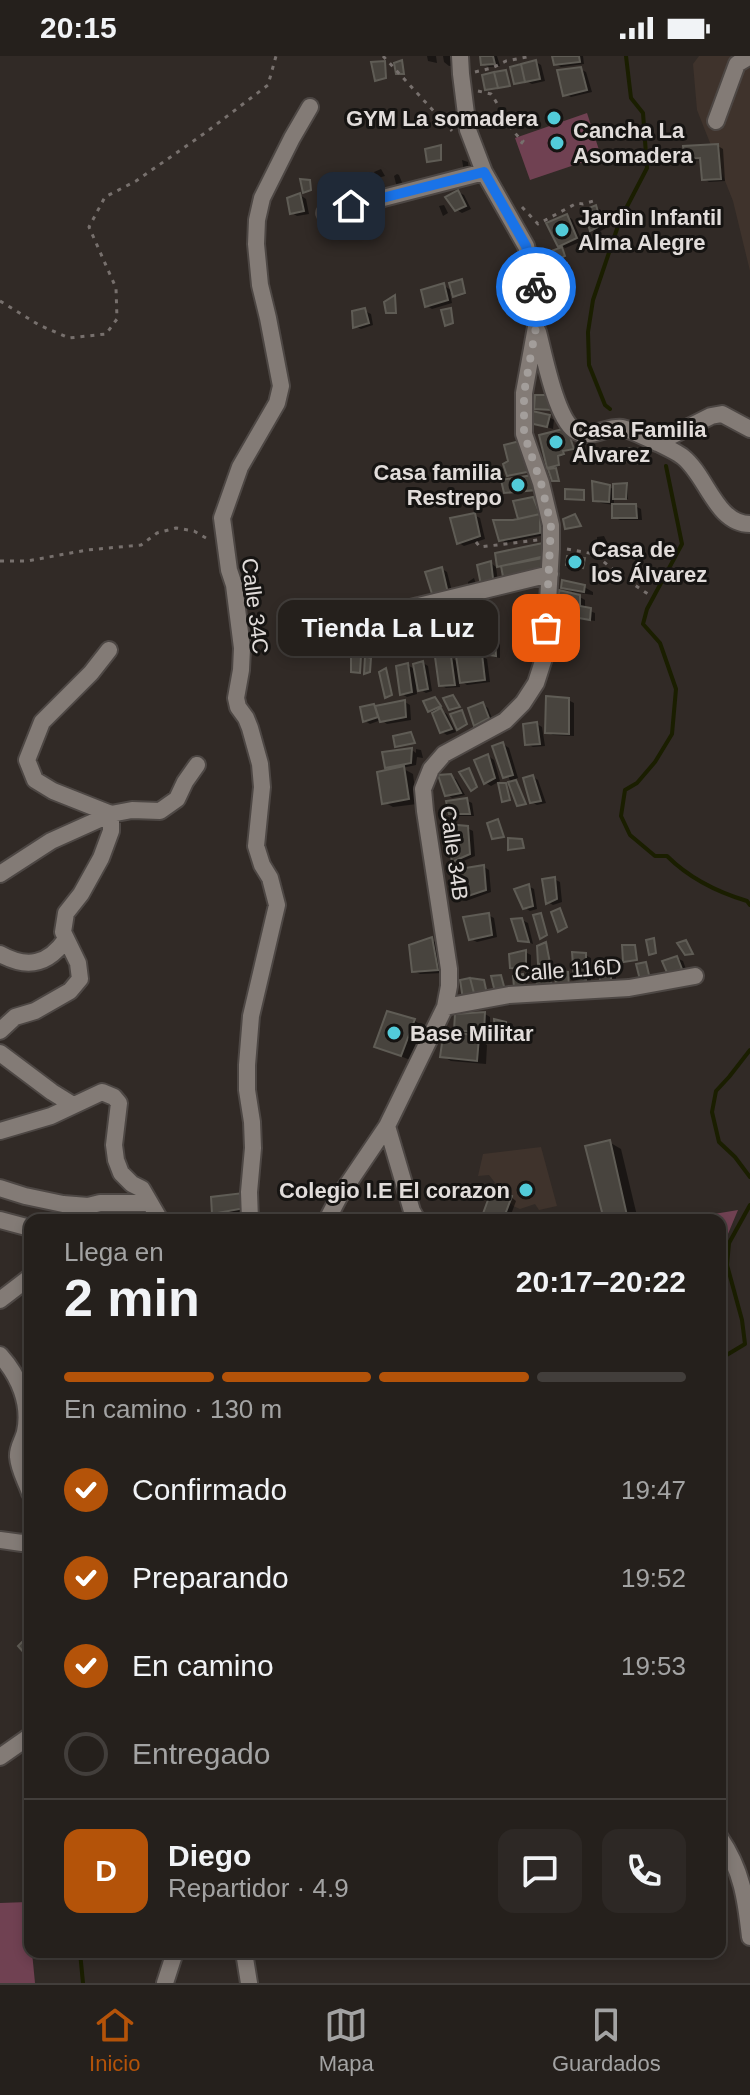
<!DOCTYPE html>
<html lang="es">
<meta charset="utf-8">
<style>
body{margin:0;font-family:Arial,sans-serif;background:#2d2825;color:#f1f3f6;height:100vh;display:flex;flex-direction:column;font-size:30px;white-space:nowrap}
*{box-sizing:border-box;margin:0}
p{font-size:26px;color:#a3a3a3}
.icon{flex:none;width:44px;height:44px;fill:none;stroke:currentColor;stroke-width:2;stroke-linecap:round;stroke-linejoin:round}
.map{position:relative;flex:1;overflow:hidden}
.sheet{position:absolute;left:24px;top:1158px;width:702px;height:744px;display:flex;flex-direction:column;background:#25201c;border-radius:16px;box-shadow:0 4px 12px #0003,0 0 0 2px #423e3b}
.sheet>*{flex:none}
.pin{position:absolute;display:grid;place-items:center;width:68px;height:68px;color:#fff;margin:-34px;border-radius:16px;box-shadow:0 4px 12px #0006}
.courier{position:absolute;display:grid;place-items:center;width:80px;height:80px;margin:-40px;border:6px solid #1a73e8;border-radius:50%;background:#fff;color:#222;box-shadow:0 2px 10px #0007}
.bubble{position:absolute;height:56px;border-radius:16px;background:#25201c;box-shadow:0 4px 12px #0003,0 0 0 2px #423e3b;font-size:26px;font-weight:700;line-height:56px;text-align:center}
.overview em{font-style:normal;font-weight:700}
.overview div{display:flex;flex-direction:column-reverse}
.overview{display:flex;align-items:center;justify-content:space-between;height:136px;padding:0 40px}
h1{font-size:52px;font-weight:700;line-height:60px}
.bar{display:grid;grid-template-columns:repeat(4,1fr);gap:12px 8px;align-content:center;height:96px;padding:0 40px}
.bar i{height:10px;border-radius:6px;background:#423e3b}
.bar .current{background:#b45309}
.bar p{grid-column:span 4}
.line{display:flex;align-items:center;gap:20px;padding:0 40px;border-top:2px solid #423e3b}
.line div{flex:1}
.round{display:grid;place-items:center;flex:none;width:84px;height:84px;border-radius:16px;background:#2d2825}
ol{padding:0 40px;list-style:none}
li{display:flex;align-items:center;gap:24px;height:88px}
li p{margin-inline-start:auto}
li .icon{padding:8px;border-radius:50%;background:#b45309;color:#fff;stroke-width:4}
li:last-child{color:#a3a3a3}
li i{width:44px;height:44px;border:4px solid #423e3b;border-radius:50%}
.status{display:flex;justify-content:space-between;align-items:center;height:56px;padding:0 40px;background:#25201c;direction:ltr}
.status svg{height:22px;fill:currentColor}
.tabs{display:flex;justify-content:space-around;align-items:center;height:112px;border-top:2px solid #423e3b;background:#25201c;font-size:22px;color:#a3a3a3}
.tabs a{display:grid;justify-items:center;gap:4px}
.tabs .current{color:#b45309}
.map>svg:first-child{display:block}
.built{fill:#3f332c}
.green{fill:#704152}
.shadow{fill:#0007}
.lines{fill:none;stroke-linecap:round;stroke-linejoin:round}
.stream{stroke:#1a1e00;stroke-width:4}
.building{fill:#48443e;stroke:#5f5c55;stroke-width:2}
.minor-casing{stroke:#4d4744;stroke-width:20}
.path{stroke:#77706d;stroke-width:3;stroke-dasharray:4 6;stroke-linecap:butt}
.minor{stroke:#837b76;stroke-width:16}
.done{stroke:#a39e9b;stroke-width:8;stroke-dasharray:0 14.4}
.route{stroke:#1a73e8;stroke-width:10}
.poi-dot{fill:#52cbd9;stroke:#161412;stroke-width:3}
.labels{text-anchor:middle;dominant-baseline:central;stroke-width:6;stroke-linejoin:round;paint-order:stroke}
.poi-label{font-size:22px;font-weight:bold;fill:#e1dcda;stroke:#161412;text-anchor:start}
.street-label{font-size:22px;fill:#e1dcda;stroke:#161412}
</style>
<div class="status"><b>20:15</b><svg viewBox="0 0 49 12"><path d="M0 12V9h3v3zM5 12V6h3v6zM10 12V3h3v9zM15 12V0h3v12zM26 1h20v11H26zM47 4h2v5h-2z"/></svg></div>
<div class="map">
<svg width="750" height="1927" viewBox="0 0 750 1927">
<rect width="100%" height="100%" fill="#312a26"/>
<path class="built" d="M699 0H750V215L733 145 697 54 693 8Z
M541 1091 557 1150 539 1154 535 1148 520 1153 513 1150 489 1119 478 1120 483 1098Z"/>
<path class="green" d="M587 57 601 100 530 124 515 82Z
M738 1154 720 1197V1164H678Z
M28 1846 30 1896H32L35 1927H0V1847Z"/>
<path class="shadow" d="M427 0H436L437 7 428 5Z
M443 0H460L462 9 449 10 444 6Z
M482 0H497L500 10 489 11 483 8Z
M554 0H583L584 8 561 11 555 8Z
M536 6 541 9 545 25 532 28 528 26 516 27Z
M580 13 586 16 592 36 571 41 565 38Z
M718 90 723 93 725 125 709 126 704 123 702 104 692 105 686 101Z
M462 104 468 106 469 116 464 115Z
M381 113 385 120 378 122 374 116Z
M397 118 399 119 405 134 398 135 394 120Z
M356 123 362 126 363 133 373 130 375 131 378 141 358 149Z
M458 136 464 139 471 153 462 157 457 154Z
M300 139 306 143 309 158 297 160 292 157Z
M444 149 448 157 443 160 439 150Z
M595 151 601 154 606 172 597 177 592 174Z
M567 160 572 163 582 185 563 193 566 201 551 209 546 199 565 192 560 189Z
M566 209 572 212V218L553 223Z
M461 225 466 238 457 241 450 237 452 247 432 253 427 250 444 230 453 235Z
M365 255 371 258 373 269 361 273 355 270Z
M549 361 554 364 553 373 531 366Z
M569 375 575 394 564 395 565 399 559 401 560 410 551 412 549 410Z
M626 429 628 430V443L614 442V449L601 447 595 444 609 431 615 434Z
M533 443 539 446 545 479 506 487 501 483 521 465Z
M635 450 641 453 642 464H620L614 461Z
M474 459 480 462 485 483 464 490 459 487Z
M604 480 607 486 597 487V481Z
M491 507 496 511 499 534 489 536Z
M442 513 447 516 453 539 440 543Z
M474 522 477 531 468 532V526Z
M564 531H584L593 536V539L573 536Z
M578 540 585 544V553L595 557V565L564 560 559 557Z
M467 550 473 554 471 574 461 573 455 569Z
M491 550 497 554 496 572H483L478 569Z
M413 564 419 568 417 589 404 590 399 587Z
M372 572H380L385 575 384 596 377 598 371 595Z
M360 575 365 578 362 599 347 594Z
M494 585 500 588V602L489 600 483 597Z
M481 600 487 603 490 626 467 629 459 624 460 631 446 632 441 629 451 602 459 606Z
M423 607 428 610 432 635 426 637 416 631 417 638 407 641 402 638 407 609 417 614Z
M437 644 441 651 438 653 447 658 456 676 447 679 442 676 433 656 430 654Z
M568 644 574 647V680L553 679 547 676Z
M405 646 410 649 411 664 387 668 381 664 370 668 365 665 362 653Z
M482 648 488 652 493 665 481 671 475 668Z
M537 668 542 671 545 690 533 691 527 688Z
M503 688 509 692 518 722 512 724 518 727 526 749H518L508 719 504 721Z
M416 693 421 694 423 702 417 701 416 709 402 712 413 718 417 748 393 751 384 746 394 715 386 710 412 694 416 697Z
M488 700 494 704 500 725 491 730 486 727Z
M450 720 456 723 465 739 452 742 447 738Z
M533 721 538 724 546 747 537 749 531 746Z
M466 744 472 747 474 760H456L451 757Z
M467 772 473 775 475 800 459 807 454 804Z
M484 811 489 814 491 836 466 845 461 842Z
M554 823 560 826 562 846 553 849 548 846Z
M528 830 534 833 537 853 530 855 525 852Z
M488 859 494 862 497 881 477 886 471 883Z
M522 864 528 867 533 888 520 883Z
M432 884 437 887 443 917 420 918 414 915Z
M525 896 531 899V915L518 914 512 911Z
M585 899 591 902V926L582 925 576 922Z
M677 902 683 905 687 916 669 918Z
M610 910 616 913V932L608 931Z
M388 957 415 965 423 970 410 1004 376 990Z
M485 958 490 961V979L462 976 456 972 457 960Z
M478 983 487 989 486 1008 451 1005 442 1000Z
M609 1086 621 1093 638 1164H606Z
M243 1139 250 1154 220 1160 214 1157Z
M511 1141 516 1145 509 1164H487L484 1162Z"/>
<g class="lines">
<path class="stream" d="M610 353 605 349 589 309 588 276 593 244 620 164 647 112 643 57 631 42 626 0
M666 410 682 488 647 553 643 568 660 587 676 633 672 678 655 706 637 727 625 734 621 760 630 779 655 800H667C689 822 717 836 747 845L750 849
M750 994 729 1021 716 1035 712 1056 719 1086 735 1101 750 1121
M720 1303 745 1288 742 1264 727 1209 729 1187 750 1149
M80 1896 83 1927"/>
</g>
<path class="building" d="M480 0H493L495 8 481 9Z
M552 0H579L580 6 554 9Z
M402 4 404 18H396L394 7Z
M536 4 540 23 525 26 521 8Z
M385 5 386 22 375 25 371 6Z
M521 8 525 26 514 28 510 11Z
M581 11 587 34 563 40 557 14Z
M506 14 510 30 498 32 494 16Z
M494 16 498 32 485 34 482 19Z
M718 88 721 123 702 124 700 102 685 103 683 90Z
M441 89V104L427 106 425 93Z
M357 121 360 143 351 147 345 124Z
M300 123 310 124 311 134 303 137Z
M373 127 377 140 363 143 361 132Z
M458 134 466 150 455 155 445 141Z
M300 137 304 155 290 158 287 142Z
M596 149 602 169 590 175 584 154Z
M567 158 577 182 558 191 546 167Z
M562 191 565 200 547 209 543 198Z
M567 207 568 221 551 225 547 212Z
M517 213 522 228 510 231 508 214Z
M462 223 465 237 453 241 449 227Z
M444 227 448 244 425 251 421 234Z
M517 237 520 251 507 257 504 239Z
M395 239 396 257H386L384 246Z
M365 252 369 267 353 272 352 255Z
M451 252 453 267 445 270 441 254Z
M535 339H552V354L534 353Z
M532 355 550 359 547 371 529 367Z
M567 372 574 393 563 395 564 398 558 400 559 409 547 412 539 379Z
M520 385 532 415 507 420 503 408 508 405 504 389Z
M626 392 639 393 637 407 625 405Z
M602 393 617 395V404H602Z
M556 412 559 425H552L548 413Z
M533 419 536 434 504 437 501 424Z
M592 425 610 429 609 446 593 445Z
M627 427 626 443H613V428Z
M565 433 584 434V444L565 443Z
M533 441 540 458 518 463 513 445Z
M612 448H636L637 462H612Z
M475 457 480 480 457 488 450 462Z
M540 458V477L499 485 493 464H513Z
M575 458 581 470 565 473 563 463Z
M543 487 545 500 497 511 495 497Z
M567 500 585 502 583 512 566 509Z
M543 502 546 515 504 526 501 510Z
M491 505 494 531 482 534 477 509Z
M442 511 448 537 433 541 425 516Z
M562 524 585 529 584 536 561 532Z
M559 534 580 539V550L591 552 590 564 556 558Z
M454 546 468 549 465 572 453 570Z
M477 547 492 548 491 570H476Z
M433 551 443 553 442 569 432 572Z
M516 554 544 556 540 576 515 573Z
M398 561 414 562 411 587 397 588Z
M370 570H380L379 593 369 596Z
M348 573H360L356 597 345 595Z
M479 583H495L496 600 482 598Z
M482 598 485 624 460 627 456 600Z
M351 599 361 600 360 617 351 616Z
M365 600 371 602 370 616 364 618Z
M451 600 455 629 439 630 435 601Z
M423 605 428 633 418 635 413 608Z
M408 607 412 636 400 639 396 610Z
M386 612 392 639 385 642 379 616Z
M453 639 460 651 449 654 443 642Z
M546 640 569 642V678L545 677Z
M435 641 441 650 428 656 423 645Z
M405 644 406 661 380 666 375 650Z
M483 646 489 662 474 670 468 652Z
M374 648 378 661 363 666 360 651Z
M441 652 452 673 440 677 432 657Z
M462 654 467 668 457 674 450 658Z
M537 666 540 688 525 689 523 668Z
M411 676 415 687 395 691 393 680Z
M503 686 513 719 503 722 492 690Z
M412 692 411 707 385 712 382 696Z
M488 698 495 722 484 728 474 704Z
M404 710 409 743 382 748 377 716Z
M469 712 477 731 471 735 459 716Z
M451 718 461 737 445 740 438 719Z
M533 719 541 745 530 747 523 722Z
M516 724 526 748 517 750 508 726Z
M498 727H506L510 744 502 746Z
M467 742 470 758H449L446 745Z
M498 763 504 781 492 783 487 767Z
M446 768 468 770 470 798 452 806Z
M508 782 522 783 524 792 508 794Z
M484 809 486 834 459 843 453 814Z
M555 821 557 843 546 848 542 823Z
M529 828 533 850 523 853 514 833Z
M560 852 567 871 558 876 551 856Z
M489 857 492 879 469 884 463 861Z
M541 857 547 879 540 883 533 859Z
M522 862 529 886 518 885 511 863Z
M432 881 438 914 412 916 409 889Z
M654 882 656 897 649 899 646 884Z
M686 884 693 898 685 899 677 887Z
M546 886 550 907 538 908 537 890Z
M622 889H635L637 904 623 906Z
M526 894V913L510 912 509 898Z
M572 896 586 897V924L574 923Z
M677 900 682 913 668 919 662 905Z
M646 906 650 923 640 924 636 908Z
M611 908V930L600 929V909Z
M555 915 568 916 569 931 556 932Z
M536 916H552L551 930 537 931Z
M523 918 525 931H514L513 920Z
M501 919 505 934 495 936 491 920Z
M470 922 475 941 463 943 460 924Z
M470 922 484 924 487 938 475 941Z
M387 955 415 963 401 1000 374 991Z
M485 956 484 977 454 974 455 958Z
M494 963 506 966 504 981 496 984Z
M444 973 479 981 477 1005 440 1001Z
M610 1084 628 1164H604L585 1090Z
M492 1133 512 1140 503 1164 481 1163Z
M243 1137 245 1152 212 1158 211 1141Z
M30 1578V1593L25 1598 18 1590Z"/>
<g class="lines">
<g class="minor-casing">
<path id="minor" d="M716 65 737 8 750 0
M325 157 484 116
M538 276C544 299 556 361 574 374 589 385 606 370 622 372 630 373 676 395 683 401 707 420 716 468 750 468
M657 387 711 360 722 358 750 373
M357 565 550 518
M109 594 91 617 42 666 27 704 35 724 53 735 111 758
M0 818 51 785 111 758
M0 898C27 913 48 909 66 883
M445 951 509 939 629 932 695 920
M0 975 15 961 35 955 70 935 80 923 78 907 63 876 66 857 81 838 101 802 111 775V758L132 754 160 755 177 743 185 726 197 709
M0 997 52 1036 73 1049
M387 1070 412 1155 417 1164
M0 1075 51 1060 102 1036 114 1041 119 1047 114 1089 116 1104 121 1117 132 1128 142 1133 160 1164
M0 1132 25 1140 63 1148 88 1150 100 1147H148
M0 1164 30 1172
M250 1164 249 1136 253 1092 252 1066 247 1034V1009L251 960 277 849 270 822 262 809 256 790 262 731 260 708 250 672 246 662 238 651 236 642 241 614 242 592 234 529 229 514 222 462 240 411 277 347 281 330 268 262 260 229 256 188 257 164 262 142 292 82 310 51
M327 1164 339 1141 387 1070 445 951 449 930V913L425 755 423 733 431 713 444 698 505 665 523 647 536 627 545 599 551 493V469L541 427 524 378V337L536 271V230L526 190 484 116 468 74 461 18 460 0
M0 1244 30 1221
M0 1299C19 1320 31 1348 25 1376 23 1385 17 1392 18 1401 19 1414 26 1425 30 1437
M0 1484 22 1487 30 1485
M0 1701 30 1680
M720 1782C742 1814 746 1844 750 1881
M244 1896 249 1927
M165 1927 175 1896"/>
</g>
<path class="path" d="M383 0 452 75
M475 16 492 12 506 5 532 0
M478 35 491 38C502 53 508 73 523 85L518 92
M522 151 538 168 577 147 583 148 597 144
M0 245 39 269 69 282 106 278 117 263 116 232 89 171 105 141 136 125 205 77 268 29 276 0
M476 486 480 491 538 484
M567 493 594 498 624 522 651 540
M0 505H27L87 494 141 489 157 477 176 472 194 475 211 485"/>
<use href="#minor" class="minor"/>
</g>
<g class="lines">
<path class="done" d="M536 231V271L524 337V378L541 427 551 469 546 572"/>
<path class="route" d="M351 150 484 116 526 190 536 231"/>
</g>
<g class="poi-dot">
<circle cx="554" cy="62" r="8"/>
<circle cx="557" cy="87" r="8"/>
<circle cx="562" cy="174" r="8"/>
<circle cx="556" cy="386" r="8"/>
<circle cx="518" cy="429" r="8"/>
<circle cx="575" cy="506" r="8"/>
<circle cx="394" cy="977" r="8"/>
<circle cx="526" cy="1134" r="8"/>
</g>
<g class="labels">
<g class="poi-label">
<text x="538" y="62" text-anchor="end">GYM La somadera</text>
<text x="573" y="74">Cancha La<tspan x="573" dy="25">Asomadera</tspan></text>
<text x="578" y="161">Jardìn Infantil<tspan x="578" dy="25">Alma Alegre</tspan></text>
<text x="572" y="373">Casa Familia<tspan x="572" dy="25">Álvarez</tspan></text>
<text x="502" y="416" text-anchor="end">Casa familia<tspan x="502" dy="25">Restrepo</tspan></text>
<text x="591" y="493">Casa de<tspan x="591" dy="25">los Álvarez</tspan></text>
<text x="410" y="977">Base Militar</text>
<text x="510" y="1134" text-anchor="end">Colegio I.E El corazon</text>
</g>
<g class="street-label">
<text transform="translate(255 550) rotate(83)">Calle 34C</text>
<text transform="translate(454 797) rotate(82)">Calle 34B</text>
<text transform="translate(568 914) rotate(-4)">Calle 116D</text>
</g>
</g>
</svg>
<div class="pin" style="left:546px;top:572px;background:#ea580c"><svg class="icon" aria-label="bag" viewBox="0 0 24 24"><path d="M5 8h14l-1 12H6zM9 8a3 3 0 0 1 6 0"/></svg></div>
<div class="pin" style="left:351px;top:150px;background:#1f2937"><svg class="icon" aria-label="home" viewBox="0 0 24 24"><path d="M3 11l9-7 9 7M6 9v11h12V9"/></svg></div>
<div class="courier" style="left:536px;top:231px"><svg class="icon" aria-label="bike" viewBox="0 0 24 24"><circle cx="6" cy="16" r="4"/><circle cx="18" cy="16" r="4"/><path d="M6 16l4-8h5l3 8M10 8l3 8H6M13 5h3"/></svg></div>
<div class="bubble" style="left:278px;top:544px;width:220px">Tienda La Luz</div>
<section class="sheet">
<div class="overview"><div><h1>2 min</h1><p>Llega en</p></div><em>20:17–20:22</em></div>
<div class="bar"><i class="current"></i><i class="current"></i><i class="current"></i><i></i><p>En camino · 130 m</p></div>
<ol>
<li><svg class="icon" aria-label="check" viewBox="0 0 24 24"><path d="M5 12l5 5 9-10"/></svg>Confirmado<p>19:47</p></li>
<li><svg class="icon" aria-label="check" viewBox="0 0 24 24"><path d="M5 12l5 5 9-10"/></svg>Preparando<p>19:52</p></li>
<li><svg class="icon" aria-label="check" viewBox="0 0 24 24"><path d="M5 12l5 5 9-10"/></svg>En camino<p>19:53</p></li>
<li><i></i>Entregado</li>
</ol>
<div class="line" style="height:144px"><b class="round" style="background:#b45309;color:#fff">D</b><div><b>Diego</b><p>Repartidor · 4.9</p></div><a class="round"><svg class="icon" aria-label="chat" viewBox="0 0 24 24"><path d="M4 5h16v11H9l-5 4z"/></svg></a><a class="round"><svg class="icon" aria-label="phone" viewBox="0 0 24 24"><path d="M5 4h4l2 5-3 2q2 4 5 5l2-3 5 2v4C11 20 4 13 5 4z"/></svg></a></div>
</section>
</div>
<nav class="tabs">
<a class="current"><svg class="icon" aria-label="home" viewBox="0 0 24 24"><path d="M3 11l9-7 9 7M6 9v11h12V9"/></svg>Inicio</a>
<a><svg class="icon" aria-label="map" viewBox="0 0 24 24"><path d="M3 6l6-2 6 2 6-2v14l-6 2-6-2-6 2zM9 4v14M15 6v14"/></svg>Mapa</a>
<a><svg class="icon" aria-label="saved" viewBox="0 0 24 24"><path d="M7 4h10v16l-5-4-5 4z"/></svg>Guardados</a>
</nav>
